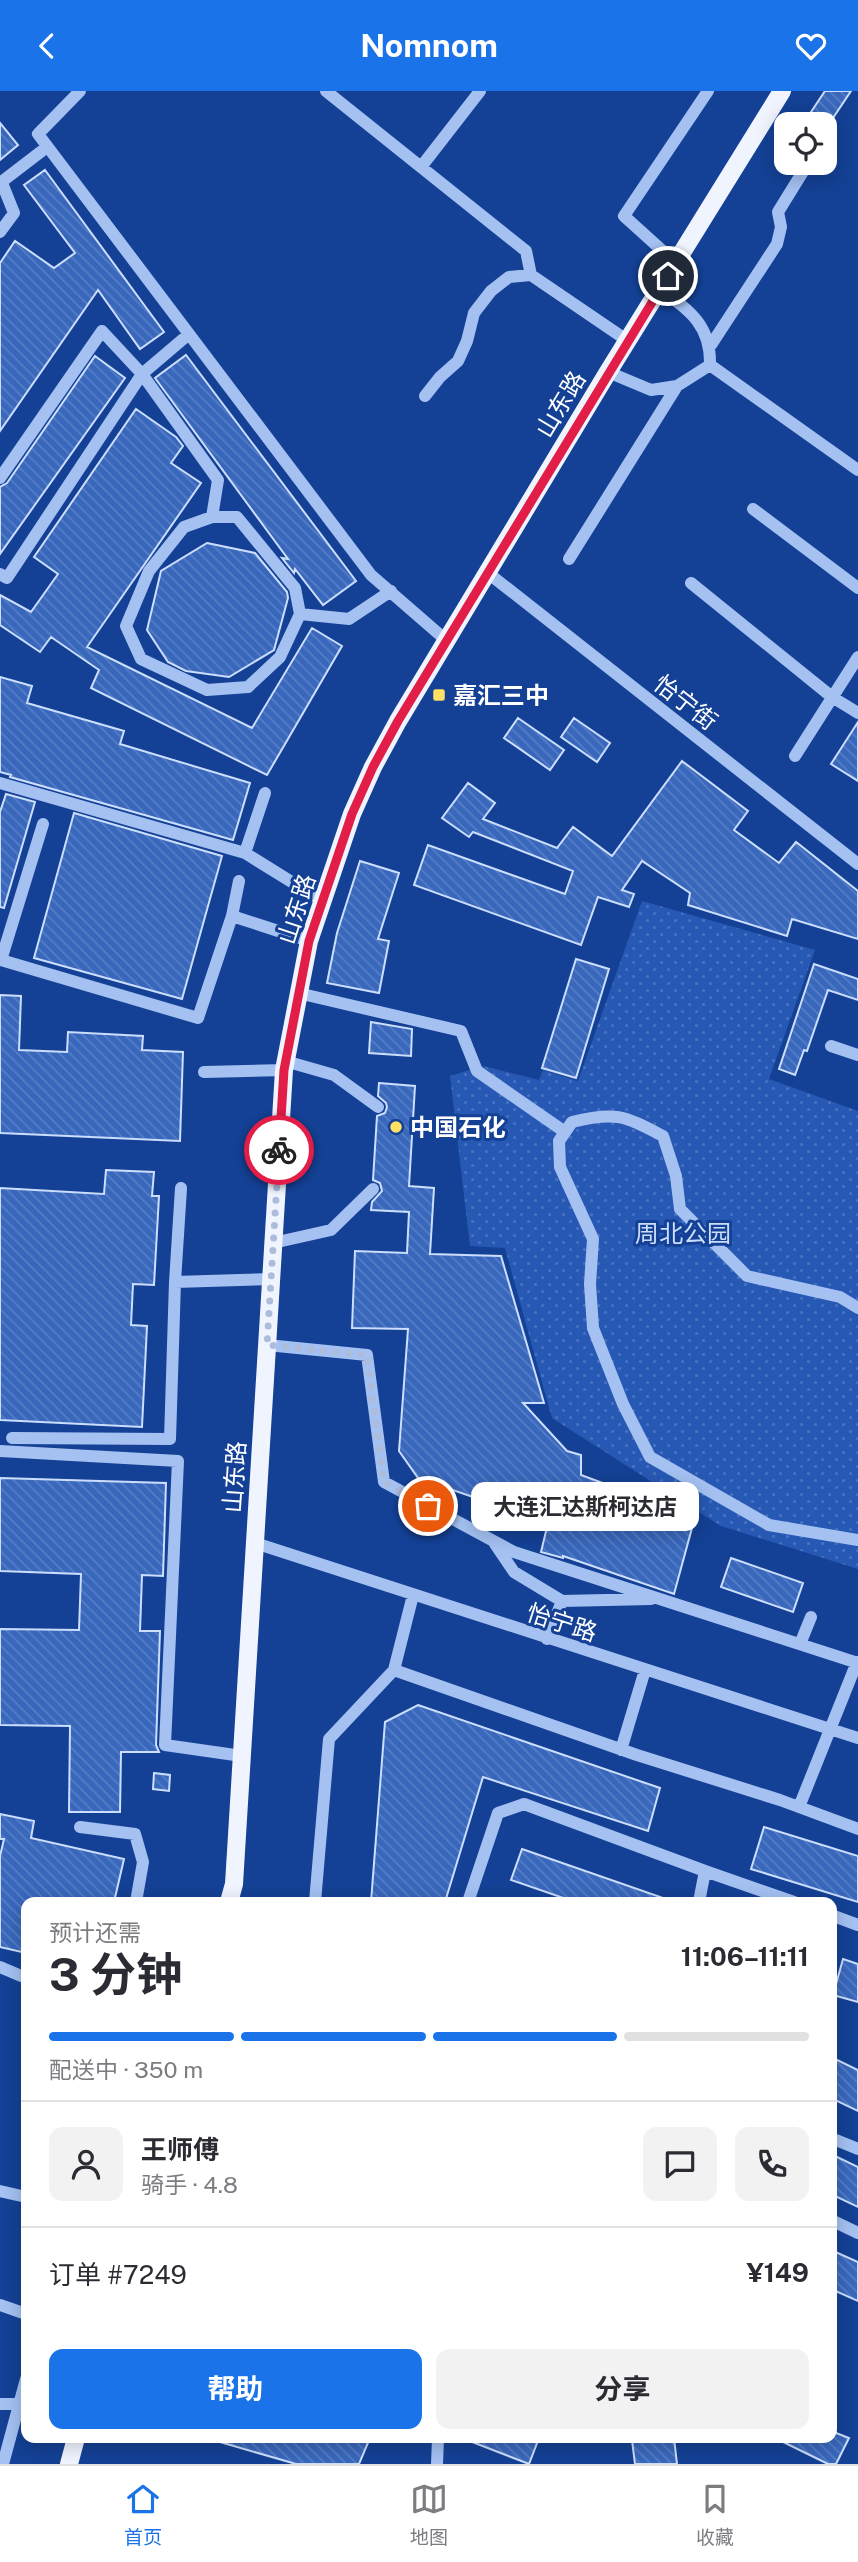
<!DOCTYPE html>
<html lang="zh">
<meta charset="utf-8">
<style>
body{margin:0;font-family:"Public Sans","Noto Sans SC",sans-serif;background:#f2f2f3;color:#2b2b33;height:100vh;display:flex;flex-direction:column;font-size:26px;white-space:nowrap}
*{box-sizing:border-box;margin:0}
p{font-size:23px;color:#7c7c81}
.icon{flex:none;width:38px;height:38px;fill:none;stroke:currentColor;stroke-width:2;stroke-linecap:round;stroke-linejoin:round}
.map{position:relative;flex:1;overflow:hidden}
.panel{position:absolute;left:21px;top:1806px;width:816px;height:546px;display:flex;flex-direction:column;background:#fff;border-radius:14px;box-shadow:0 4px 18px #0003}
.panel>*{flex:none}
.tools{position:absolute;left:774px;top:21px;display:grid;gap:14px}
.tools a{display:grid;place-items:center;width:63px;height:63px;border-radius:14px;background:#fff;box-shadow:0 4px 18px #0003;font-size:35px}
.pin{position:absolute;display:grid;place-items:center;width:60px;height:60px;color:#fff;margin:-30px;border:4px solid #fff;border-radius:50%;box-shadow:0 2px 7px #0007}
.courier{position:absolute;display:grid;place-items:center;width:70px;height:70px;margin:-35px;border:5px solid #e11d48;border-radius:50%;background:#fff;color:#222;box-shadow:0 2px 9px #0007}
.bubble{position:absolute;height:49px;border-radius:14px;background:#fff;box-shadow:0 4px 18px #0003;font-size:23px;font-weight:700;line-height:49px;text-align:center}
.summary em{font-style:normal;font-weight:700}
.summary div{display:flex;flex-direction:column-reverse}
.summary{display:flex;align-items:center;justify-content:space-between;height:119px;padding:0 28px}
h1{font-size:46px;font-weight:700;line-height:52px}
.bar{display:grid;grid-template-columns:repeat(4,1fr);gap:10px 7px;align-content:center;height:84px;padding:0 28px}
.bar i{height:9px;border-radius:5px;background:#e1e1e2}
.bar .active{background:#1a73e8}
.bar p{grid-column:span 4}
.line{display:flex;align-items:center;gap:18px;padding:0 28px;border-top:2px solid #e1e1e2}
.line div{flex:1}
.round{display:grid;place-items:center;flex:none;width:74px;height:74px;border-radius:14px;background:#f2f2f3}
.button{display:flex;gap:14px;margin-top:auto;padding:14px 28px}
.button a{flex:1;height:80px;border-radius:14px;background:#1a73e8;color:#fff;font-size:28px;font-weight:700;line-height:80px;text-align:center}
.button a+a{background:#f2f2f3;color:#2b2b33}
header{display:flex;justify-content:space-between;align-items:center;height:91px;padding:0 28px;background:#1a73e8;color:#fff;font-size:32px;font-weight:700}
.dock{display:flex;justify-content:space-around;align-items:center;height:98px;border-top:2px solid #e1e1e2;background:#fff;font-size:19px;color:#7c7c81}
.dock a{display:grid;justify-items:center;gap:4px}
.dock .active{color:#1a73e8}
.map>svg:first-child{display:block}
.park{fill:url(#park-dots)}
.building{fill:url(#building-back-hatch);stroke:#ccdefd;stroke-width:2}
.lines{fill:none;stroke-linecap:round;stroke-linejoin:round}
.minor{stroke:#a4c1f2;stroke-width:12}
.major{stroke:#eff4ff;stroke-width:18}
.done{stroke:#adbcda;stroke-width:7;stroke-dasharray:0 12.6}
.route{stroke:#e11d48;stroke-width:9}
.poi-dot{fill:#ffe065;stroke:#144195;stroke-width:2.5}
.labels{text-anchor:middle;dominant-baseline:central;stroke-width:6;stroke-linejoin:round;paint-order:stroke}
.street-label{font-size:24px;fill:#fff;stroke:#144195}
.poi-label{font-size:24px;font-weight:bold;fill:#fff;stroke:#144195;text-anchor:start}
.park-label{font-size:24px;fill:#ccdefd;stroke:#144195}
</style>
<header><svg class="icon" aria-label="back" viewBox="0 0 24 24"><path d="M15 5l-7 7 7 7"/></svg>Nomnom<svg class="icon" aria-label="heart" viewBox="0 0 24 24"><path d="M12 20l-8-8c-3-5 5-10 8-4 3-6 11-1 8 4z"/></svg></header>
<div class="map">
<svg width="858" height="2373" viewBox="0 0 858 2373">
<defs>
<pattern id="park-dots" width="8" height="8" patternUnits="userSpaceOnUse" patternTransform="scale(1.75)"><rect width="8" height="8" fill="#2759b4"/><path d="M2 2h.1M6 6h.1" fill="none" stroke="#4772bf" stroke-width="1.8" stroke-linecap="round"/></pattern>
<pattern id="building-back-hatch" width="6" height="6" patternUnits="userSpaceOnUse" patternTransform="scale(1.75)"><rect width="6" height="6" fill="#3867bc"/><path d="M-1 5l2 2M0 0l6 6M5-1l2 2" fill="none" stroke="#567ec6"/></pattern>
</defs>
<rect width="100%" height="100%" fill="#144195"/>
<path class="park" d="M642 810 815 859 769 988 858 1020V1478L721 1435 552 1327 505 1157 470 1155 450 985 483 975 539 989 543 979 578 990Z"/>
<path class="building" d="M825 0H851L829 33H803Z
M0 32 18 54 0 69Z
M45 79 164 241 140 258 98 199 0 340V172L15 150 54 177 75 162 24 94Z
M186 264 356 490 323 514 295 478 294 482 282 467 288 468 155 287Z
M95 265 125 287 0 463V396L7 392Z
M136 318 176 346 183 355 171 372 201 392 87 556 252 637 312 537 342 555 267 684 91 597 99 579 51 546 40 561 0 534V504L31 521 58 483 34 466Z
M207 452 255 462 287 501 288 507 274 559 229 586 186 580 168 571 147 539 161 480Z
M0 586 32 595 27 612 124 640 120 653 250 692 233 749 10 686 11 684 0 681Z
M518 627 564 659 550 679 504 647Z
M574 627 610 652 597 671 561 646Z
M858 631V690L831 673Z
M682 670 748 720 734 739 779 772 796 751 858 800V848L792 828 787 845 688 814 690 802 642 770 622 799 634 803 629 816 598 806 581 854 414 794 428 754 565 803 573 780 473 741 469 746 442 727 468 692 495 712 483 728 557 757 573 736 612 765Z
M6 703 35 711 4 817 0 816V721Z
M74 722 222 765 182 908 34 867Z
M360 770 399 782 378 848 389 850 379 902 327 892 337 842Z
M576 868 609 878 576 987 542 977Z
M814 873 858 888V909L828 899 807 960 804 959 795 984 779 978Z
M0 904 21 905 19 959 67 961 68 941 143 945 142 959 183 961 180 1050 0 1042Z
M371 931 412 938 411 965 369 962Z
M379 992 415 995 409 1095 434 1097 430 1163 501 1165 544 1312H523L567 1360 581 1364V1384L695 1426 674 1503 563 1465V1467L541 1461 548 1432 418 1387 399 1360 408 1238 352 1237 355 1160 407 1162 409 1121 371 1119 372 1111 382 1100 380 1092 373 1089 377 1025 385 1022 387 1016 386 1012 378 1005Z
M106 1079 154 1081 152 1105H159L154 1194 133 1193 131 1234 147 1235 142 1336 0 1329V1097L104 1103Z
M0 1387 166 1392 163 1485 142 1484 140 1540H160L156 1654 159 1661H121L120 1721H69L70 1635 0 1634V1538L79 1539 81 1483 0 1480Z
M731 1467 803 1492 793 1521 721 1496Z
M418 1614 660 1697 648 1740 483 1686 445 1811H371L385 1631Z
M154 1682 170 1684 169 1700 153 1698Z
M0 1723 34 1730 31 1747 124 1768 114 1811H26V1862L0 1856V1765L4 1748H0Z
M764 1736 858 1765V1811L751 1778Z
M522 1758 669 1809 668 1811H575L511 1789Z
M843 1868 858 1873V1911L833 1904Z
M831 1966 858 1979V2020L831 2007Z
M831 2063 858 2076V2116L831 2103Z
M831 2159 858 2171V2210L831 2198Z
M831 2340 849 2347 836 2373H828L775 2347H831Z
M221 2347H370L359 2373H296L220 2351Z
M462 2347H539L529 2373Z
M647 2347H674L677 2373H635L632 2349Z"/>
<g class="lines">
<path class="minor" d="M80 0 38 43 371 484 447 550
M326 0 526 160 531 184 628 250
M421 76 480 0
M0 92 47 56
M0 141 14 122 2 92
M676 172 624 125 708 0
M711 254 777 153 781 136 778 121 807 74
M710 274 858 379
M608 281 651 299 677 295 710 274C711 234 690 220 660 198
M425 305 440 286 458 270 467 250 474 222 491 200 509 186 531 184
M0 387 102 240 142 283 218 389 212 426
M753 418 858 497
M569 468 677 295
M488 482 858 773
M0 483 7 487 142 283 189 243
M691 492 832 606 858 622
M300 523 295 497 237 426H212L184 436 149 480 126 535 141 568 207 599 248 596 280 566 300 523 349 528 391 500
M795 665 858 566
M0 692 245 762
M265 702 245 762 324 811
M43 733 1 869 198 927 232 825 309 850
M232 825 239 790
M298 902 461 940 477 980 565 1041
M831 955 858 964
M285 970 334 984 378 1016
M204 981 284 979
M273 1152 331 1139 373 1098
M175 1191 181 1097
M858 1217 840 1206 747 1185 680 1118 676 1085 663 1045C624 1025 616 1020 572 1031L559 1050 560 1076 593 1148 590 1193 593 1237 623 1313 650 1366 769 1434 858 1449
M267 1254 367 1264 384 1391 514 1461 858 1572
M12 1347 170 1348 175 1191 271 1188
M0 1360 178 1370 165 1654 242 1665
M255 1452 858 1647
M495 1453 514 1481 562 1510
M547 1548 562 1510 651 1508
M800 1553 811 1526
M394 1579 637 1664 780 1709 858 1738
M621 1659 645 1579
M799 1716 857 1571
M80 1736 135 1743 143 1771 136 1811
M315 1811 329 1648 394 1579 413 1504
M468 1811 498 1722 524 1713 705 1780
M699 1811 705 1780 794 1811
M831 1824 858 1834
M0 1876 26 1887
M831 2047 858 2058
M0 2100 26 2106
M831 2129 858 2142
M0 2214 26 2223
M0 2313H24
M3 2373 26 2288
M437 2373 438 2347"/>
<path class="major" d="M229 1811 234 1793 284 979 309 850 352 723 373 676 398 630 608 281 782 0
M69 2373 76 2347"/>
</g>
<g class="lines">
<path class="done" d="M279 1059 267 1254 367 1264 384 1391 428 1415"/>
<path class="route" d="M279 1059 284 979 309 850 352 723 373 676 398 630 668 185"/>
</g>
<g class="poi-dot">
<rect x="432" y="597" width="14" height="14" rx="3.5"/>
<circle cx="396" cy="1036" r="7"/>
</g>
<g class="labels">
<g class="street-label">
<text transform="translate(560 313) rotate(-59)">山东路</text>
<text transform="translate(686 611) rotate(38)">怡宁街</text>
<text transform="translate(296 818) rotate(-72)">山东路</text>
<text transform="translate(234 1386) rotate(-86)">山东路</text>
<text transform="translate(562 1531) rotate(18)">怡宁路</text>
</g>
<g class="poi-label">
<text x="453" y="604">嘉汇三中</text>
<text x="410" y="1036">中国石化</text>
</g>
<g class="park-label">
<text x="683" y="1142">周北公园</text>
</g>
</g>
</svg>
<div class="tools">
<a><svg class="icon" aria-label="locate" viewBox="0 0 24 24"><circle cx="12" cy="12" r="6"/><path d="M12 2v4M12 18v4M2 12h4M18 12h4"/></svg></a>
</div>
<div class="pin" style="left:428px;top:1415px;background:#ea580c"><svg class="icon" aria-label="bag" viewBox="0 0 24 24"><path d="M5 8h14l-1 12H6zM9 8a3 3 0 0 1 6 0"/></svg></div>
<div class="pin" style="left:668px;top:185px;background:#1f2937"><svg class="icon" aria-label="home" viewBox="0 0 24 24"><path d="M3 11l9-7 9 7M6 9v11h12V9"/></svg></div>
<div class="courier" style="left:279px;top:1059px"><svg class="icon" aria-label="bike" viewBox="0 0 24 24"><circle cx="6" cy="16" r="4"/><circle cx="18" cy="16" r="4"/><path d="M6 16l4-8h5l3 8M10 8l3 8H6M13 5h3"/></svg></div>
<div class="bubble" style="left:471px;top:1391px;width:228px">大连汇达斯柯达店</div>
<section class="panel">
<div class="summary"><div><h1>3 分钟</h1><p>预计还需</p></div><em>11:06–11:11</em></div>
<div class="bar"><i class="active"></i><i class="active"></i><i class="active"></i><i></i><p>配送中 · 350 m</p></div>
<div class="line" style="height:126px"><a class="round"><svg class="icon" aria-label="person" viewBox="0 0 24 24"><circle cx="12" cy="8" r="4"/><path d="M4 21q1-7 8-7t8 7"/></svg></a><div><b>王师傅</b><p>骑手 · 4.8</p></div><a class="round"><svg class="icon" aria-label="chat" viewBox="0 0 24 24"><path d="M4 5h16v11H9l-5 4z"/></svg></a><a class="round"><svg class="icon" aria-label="phone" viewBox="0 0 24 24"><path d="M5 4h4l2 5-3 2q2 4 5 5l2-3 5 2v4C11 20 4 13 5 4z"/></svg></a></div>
<div class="line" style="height:91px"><div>订单 #7249</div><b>¥149</b></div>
<div class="button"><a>帮助</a><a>分享</a></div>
</section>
</div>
<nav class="dock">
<a class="active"><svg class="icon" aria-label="home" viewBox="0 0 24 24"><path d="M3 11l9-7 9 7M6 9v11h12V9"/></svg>首页</a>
<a><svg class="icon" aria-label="map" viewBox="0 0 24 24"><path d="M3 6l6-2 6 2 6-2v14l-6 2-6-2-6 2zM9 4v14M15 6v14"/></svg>地图</a>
<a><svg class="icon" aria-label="saved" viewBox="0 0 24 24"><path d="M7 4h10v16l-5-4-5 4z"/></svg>收藏</a>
</nav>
